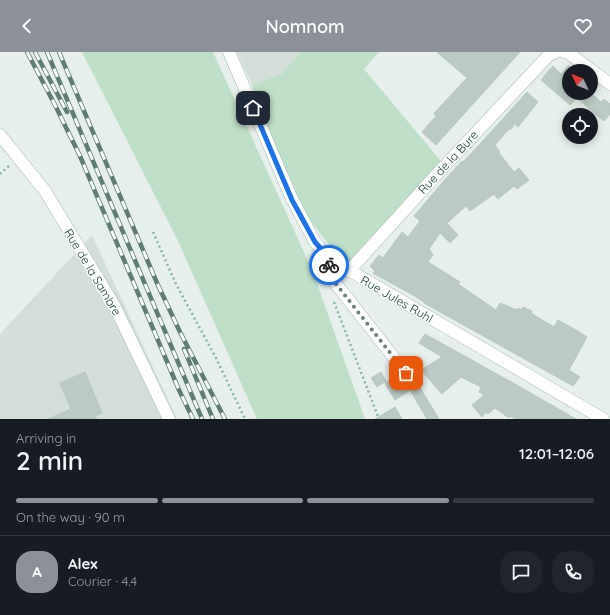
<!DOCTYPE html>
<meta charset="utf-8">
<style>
body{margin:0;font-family:Quicksand,sans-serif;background:#20242c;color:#f1f3f6;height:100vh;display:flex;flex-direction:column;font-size:15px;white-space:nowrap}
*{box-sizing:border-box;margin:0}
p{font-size:13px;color:#9ea1a6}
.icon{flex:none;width:22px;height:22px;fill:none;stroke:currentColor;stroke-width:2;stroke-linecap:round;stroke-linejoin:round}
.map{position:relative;height:367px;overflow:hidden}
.details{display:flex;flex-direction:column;background:#171b24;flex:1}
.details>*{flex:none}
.needle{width:26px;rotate:313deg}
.buttons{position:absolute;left:562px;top:12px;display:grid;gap:8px}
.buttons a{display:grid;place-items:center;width:36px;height:36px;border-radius:50%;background:#171b24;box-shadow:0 2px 10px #0003;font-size:20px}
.pin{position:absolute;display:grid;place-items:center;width:34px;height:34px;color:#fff;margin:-17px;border-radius:8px;box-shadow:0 2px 6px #0006}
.courier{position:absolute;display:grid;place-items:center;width:40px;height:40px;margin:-20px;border:3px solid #1a73e8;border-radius:50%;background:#fff;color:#222;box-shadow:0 1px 5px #0007}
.headline em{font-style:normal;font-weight:600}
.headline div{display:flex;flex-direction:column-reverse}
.headline{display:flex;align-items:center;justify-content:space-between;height:68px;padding:0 16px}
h1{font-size:26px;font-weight:600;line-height:30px}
.bar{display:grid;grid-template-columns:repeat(4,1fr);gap:6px 4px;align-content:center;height:48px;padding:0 16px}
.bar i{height:5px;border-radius:3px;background:#363941}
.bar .on{background:#8c9099}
.bar p{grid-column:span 4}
.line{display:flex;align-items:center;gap:10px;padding:0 16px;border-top:1px solid #363941}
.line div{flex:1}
.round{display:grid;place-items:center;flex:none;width:42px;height:42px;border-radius:16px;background:#20242c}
header{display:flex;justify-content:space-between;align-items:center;height:52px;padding:0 16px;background:#8c9099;color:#fff;font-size:18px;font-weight:600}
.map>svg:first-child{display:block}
.built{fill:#d4dfda}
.green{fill:#bfe0c8}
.building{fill:#bbcac4;stroke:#b8c9c2}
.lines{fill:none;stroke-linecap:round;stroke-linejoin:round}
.minor-casing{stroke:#a8b8b2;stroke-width:13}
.path{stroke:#86b3a5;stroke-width:2.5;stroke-dasharray:2 3;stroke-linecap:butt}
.minor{stroke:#fff;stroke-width:12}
.rail-casing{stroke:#5f7d75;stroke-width:4.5}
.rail{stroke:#f7fbf9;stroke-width:3;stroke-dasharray:9;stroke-linecap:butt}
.done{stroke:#687f78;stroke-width:4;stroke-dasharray:0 7.2}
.route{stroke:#1a73e8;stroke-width:5}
.labels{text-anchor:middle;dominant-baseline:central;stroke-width:3;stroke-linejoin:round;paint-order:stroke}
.street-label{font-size:12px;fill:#24423a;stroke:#f7fbf9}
</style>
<header><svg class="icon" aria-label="back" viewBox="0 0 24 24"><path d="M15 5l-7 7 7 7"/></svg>Nomnom<svg class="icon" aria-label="heart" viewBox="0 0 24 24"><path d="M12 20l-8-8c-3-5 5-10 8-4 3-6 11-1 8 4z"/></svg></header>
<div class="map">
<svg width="610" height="367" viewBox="0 0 610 367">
<rect width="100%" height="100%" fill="#e6efeb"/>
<path class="built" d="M237 0H301L281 22 252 33Z
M92 183 177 367H0V282Z"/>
<path class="green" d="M82 0H213L313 220 365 367H257L178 189Z
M301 0H379L364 17 445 114 349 219 289 140 252 33 281 22Z"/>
<path class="building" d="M437 0H520L436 93 422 80 436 64 434 62 435 60 467 26Z
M569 13V41H591L601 50 604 47 610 52V62L604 69 592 59 577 46 570 53 541 28 544 26 543 25 553 14 561 22Z
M527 40 538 50 518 75 515 72 510 78 509 77 495 93 500 100 499 101 514 120 519 116 529 128 517 137 514 134 498 147 494 142 470 159 466 154 447 171 458 183 450 191 440 181 429 197 433 203 428 210 460 230 458 232 496 258 500 251 517 258 518 256 521 258 523 255 532 259 531 261 554 275 558 268 578 279 587 285 569 318 580 325 573 334 424 251V250L413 243 373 221 375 219 370 214 379 203 383 206 402 180 408 185 420 169 414 164 442 131 462 109 463 110 481 91Z
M425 282 515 332 576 367H515L510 364 509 366 495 356 488 362 486 360 482 365 472 353 484 343 479 340 481 335 461 325 442 342 421 318 442 305 419 291Z
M85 320 102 361 95 364 97 367H48L71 357 60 331Z
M381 320 386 329 377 335 371 326Z
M396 324 399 330 403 328H407L410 327 413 324 439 367H427L410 338 395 348 385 331Z
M395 355 402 367H375Z"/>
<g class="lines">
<g class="minor-casing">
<path id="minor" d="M229 0 292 147 315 190 330 207 603 367
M564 0H567L610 32
M0 83 45 139 114 253 169 367
M330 207 329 223 406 321
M349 219 439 120 549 3 556 0"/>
</g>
<path class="path" d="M0 122 10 113
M153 180 176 232 216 306 245 367
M334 250 379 367"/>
<use href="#minor" class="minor"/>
<g class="rail-casing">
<path id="rail" d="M27 0 55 53 80 104 179 338 193 367
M35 0 67 60
M47 0 202 367
M59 0 157 231 180 280 225 367
M184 297 213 367"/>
</g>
<use href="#rail" class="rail"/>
</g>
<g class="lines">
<path class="done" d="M329 213V223L406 321"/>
<path class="route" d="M253 56 292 148 315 190 330 207 329 213"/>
</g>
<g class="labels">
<g class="street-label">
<text transform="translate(448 110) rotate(-47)">Rue de la Bure</text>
<text transform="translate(93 220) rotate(59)">Rue de la Sambre</text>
<text transform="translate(397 247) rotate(30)">Rue Jules Ruhl</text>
</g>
</g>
</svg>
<div class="buttons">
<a><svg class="needle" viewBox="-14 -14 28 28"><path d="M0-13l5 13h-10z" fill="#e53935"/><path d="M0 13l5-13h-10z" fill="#9ea1a6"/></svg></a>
<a><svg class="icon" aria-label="locate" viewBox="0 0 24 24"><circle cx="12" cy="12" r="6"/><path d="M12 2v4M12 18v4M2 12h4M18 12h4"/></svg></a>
</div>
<div class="pin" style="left:406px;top:321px;background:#ea580c"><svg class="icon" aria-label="bag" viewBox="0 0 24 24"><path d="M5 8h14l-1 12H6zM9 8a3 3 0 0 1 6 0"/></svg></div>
<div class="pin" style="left:253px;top:56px;background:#1f2937"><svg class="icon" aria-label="home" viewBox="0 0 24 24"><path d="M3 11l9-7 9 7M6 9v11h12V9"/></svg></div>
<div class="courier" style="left:329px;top:213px"><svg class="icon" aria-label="bike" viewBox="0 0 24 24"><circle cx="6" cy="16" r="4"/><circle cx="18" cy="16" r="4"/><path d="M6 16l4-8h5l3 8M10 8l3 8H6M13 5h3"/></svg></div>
</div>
<section class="details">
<div class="headline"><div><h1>2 min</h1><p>Arriving in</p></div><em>12:01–12:06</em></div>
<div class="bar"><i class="on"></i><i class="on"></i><i class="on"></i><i></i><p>On the way · 90 m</p></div>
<div class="line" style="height:72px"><b class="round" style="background:#8c9099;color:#fff">A</b><div><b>Alex</b><p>Courier · 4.4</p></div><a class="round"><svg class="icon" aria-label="chat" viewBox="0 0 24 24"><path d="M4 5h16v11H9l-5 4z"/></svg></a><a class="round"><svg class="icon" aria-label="phone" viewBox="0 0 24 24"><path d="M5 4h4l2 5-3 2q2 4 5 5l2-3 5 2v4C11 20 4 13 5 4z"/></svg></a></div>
</section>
